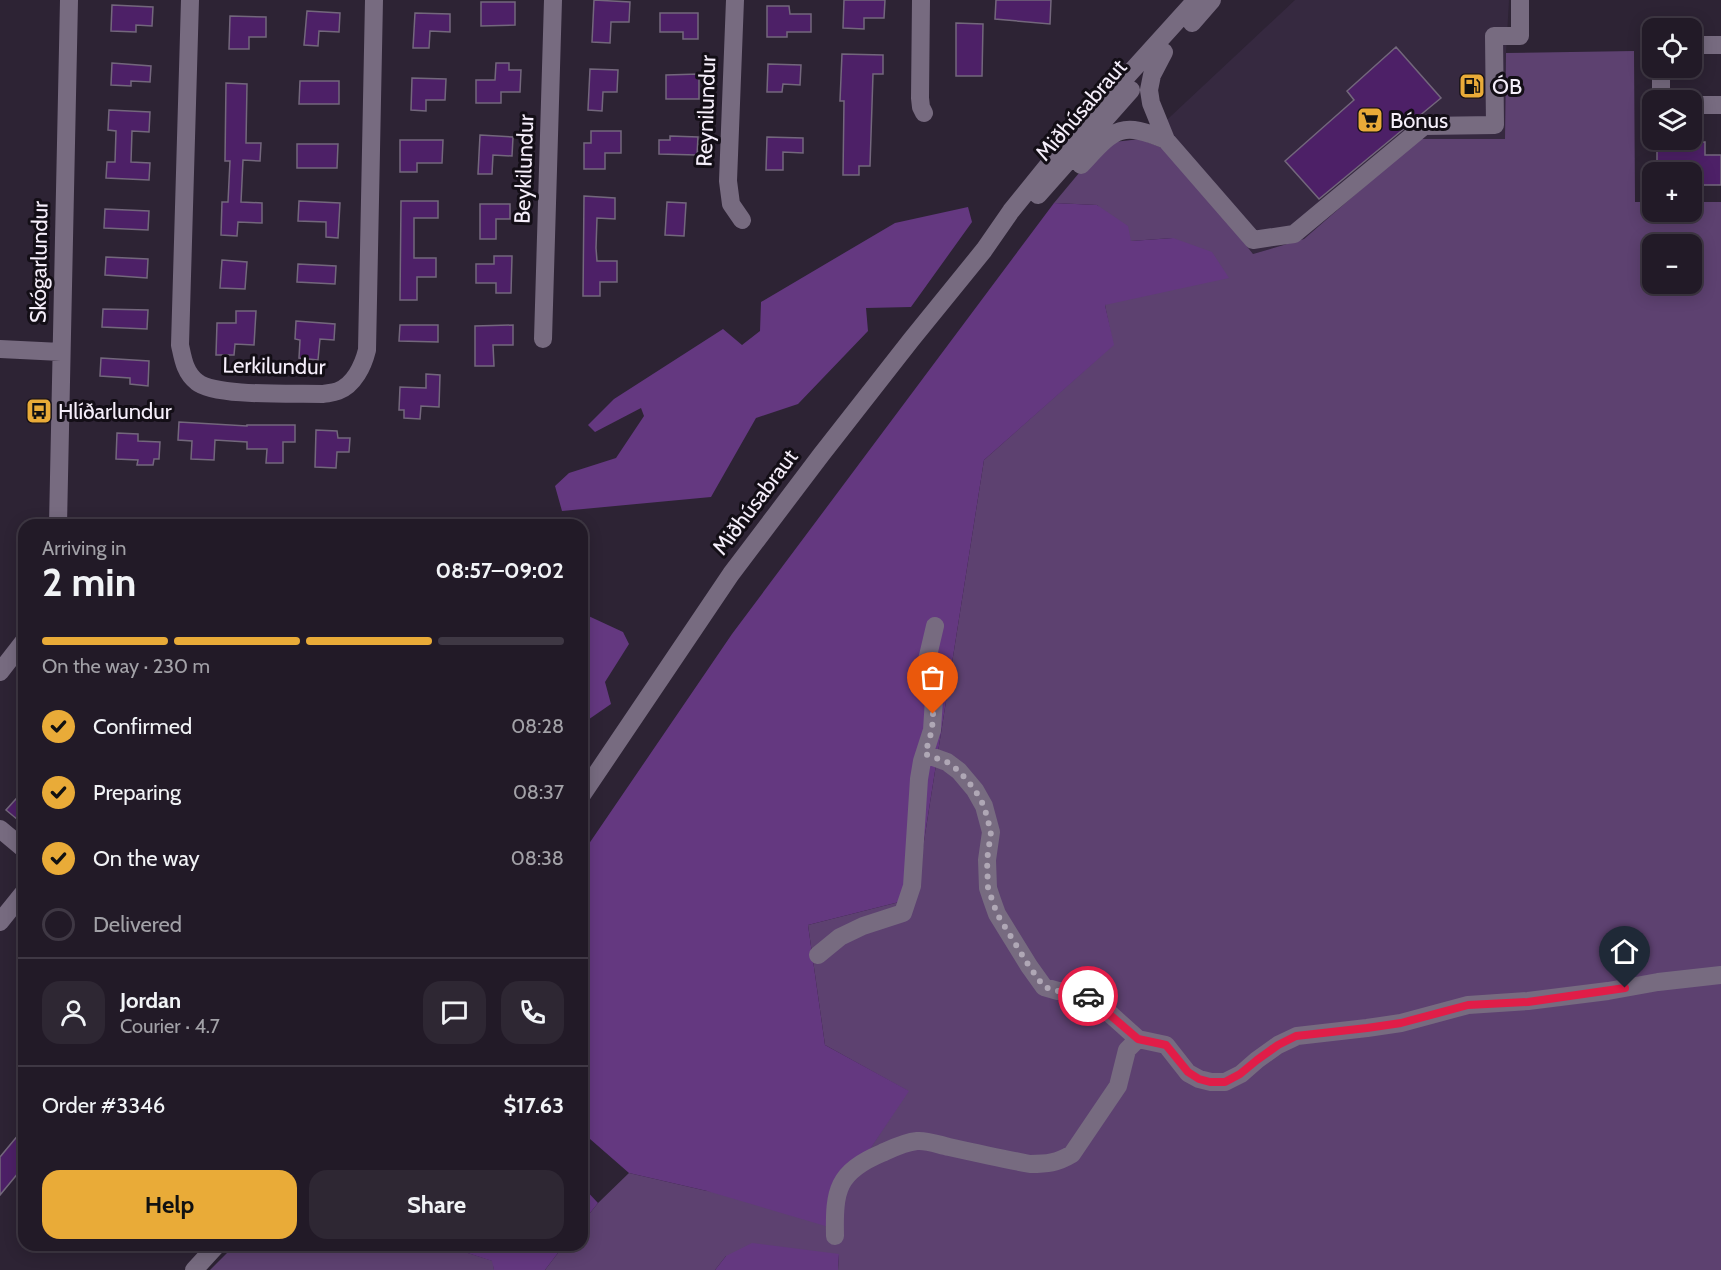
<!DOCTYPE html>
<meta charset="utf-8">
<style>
body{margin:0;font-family:Cabin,sans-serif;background:#2e2733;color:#f1f3f6;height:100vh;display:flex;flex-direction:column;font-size:22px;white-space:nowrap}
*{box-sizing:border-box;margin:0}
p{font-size:20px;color:#a2a1a7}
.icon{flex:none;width:33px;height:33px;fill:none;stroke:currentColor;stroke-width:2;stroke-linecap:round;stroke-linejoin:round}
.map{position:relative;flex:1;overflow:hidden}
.sheet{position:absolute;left:18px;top:519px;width:570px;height:732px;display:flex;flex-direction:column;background:#221a27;border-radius:18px;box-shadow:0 3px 15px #0003,0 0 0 2px #3f3844}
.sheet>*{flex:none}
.buttons{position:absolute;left:1642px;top:18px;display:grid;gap:12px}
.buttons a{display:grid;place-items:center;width:60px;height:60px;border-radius:12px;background:#221a27;box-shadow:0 3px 15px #0003,0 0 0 2px #3f3844;font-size:30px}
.pin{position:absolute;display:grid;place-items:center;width:51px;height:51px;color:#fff;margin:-62px -26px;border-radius:50% 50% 50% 0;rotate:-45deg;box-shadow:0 0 6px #0007}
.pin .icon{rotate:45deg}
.courier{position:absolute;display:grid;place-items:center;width:60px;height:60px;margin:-30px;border:4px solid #e11d48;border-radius:50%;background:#fff;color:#222;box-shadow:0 2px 8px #0007}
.head em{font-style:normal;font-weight:700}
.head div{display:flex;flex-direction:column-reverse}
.head{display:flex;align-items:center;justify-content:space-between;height:102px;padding:0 24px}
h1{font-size:39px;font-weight:700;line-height:45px}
.bar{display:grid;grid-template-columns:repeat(4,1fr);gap:9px 6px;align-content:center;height:72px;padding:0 24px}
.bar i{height:8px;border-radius:4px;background:#3f3844}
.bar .active{background:#e9ab38}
.bar p{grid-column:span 4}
.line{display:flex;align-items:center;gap:15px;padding:0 24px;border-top:2px solid #3f3844}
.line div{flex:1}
.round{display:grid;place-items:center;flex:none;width:63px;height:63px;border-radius:18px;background:#2e2733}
ol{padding:0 24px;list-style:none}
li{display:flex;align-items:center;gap:18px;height:66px}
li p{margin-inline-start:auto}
li .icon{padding:6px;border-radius:50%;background:#e9ab38;color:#111;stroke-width:4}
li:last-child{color:#a2a1a7}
li i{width:33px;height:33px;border:3px solid #3f3844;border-radius:50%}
.button{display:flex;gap:12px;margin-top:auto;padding:12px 24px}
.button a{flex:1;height:69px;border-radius:18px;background:#e9ab38;color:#111;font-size:24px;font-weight:700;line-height:69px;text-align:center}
.button a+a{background:#2e2733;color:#f1f3f6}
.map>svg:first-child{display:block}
.built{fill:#362940}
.green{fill:#5d4170;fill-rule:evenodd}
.forest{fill:#643880}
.building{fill:#4d2067;stroke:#73677c;stroke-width:1.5}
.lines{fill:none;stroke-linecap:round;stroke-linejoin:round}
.minor{stroke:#776b80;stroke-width:18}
.done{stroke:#afa7b5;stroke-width:6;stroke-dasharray:0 10.8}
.route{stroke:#e11d48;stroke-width:8}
.labels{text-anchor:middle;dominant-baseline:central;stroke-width:6;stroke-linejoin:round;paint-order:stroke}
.poi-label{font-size:22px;fill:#f5eefa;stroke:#130e16;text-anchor:start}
.street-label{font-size:22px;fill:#f5eefa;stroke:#130e16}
</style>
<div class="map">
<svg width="1721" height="1270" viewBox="0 0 1721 1270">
<rect width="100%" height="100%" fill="#2d2334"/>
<path class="built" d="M1295 0H1509L1506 53 1505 139H1419L1304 239 1253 254 1155 131Z"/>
<path class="green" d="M1634 51 1635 202H1653V212H1692V202H1721V1270H838L839 1254 726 1256 715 1270H545L564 1245H582V1223L598 1203 629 1173 707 1191 838 1197 908 1091 825 1045 808 925 915 898 984 460 1113 345 1105 305 1173 238 1131 241 1097 205 1054 203 1079 173 1114 142 1140 139 1172 152 1253 254 1304 239 1419 139H1505L1506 53ZM1653 244H1692V284H1653Z
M235 1245H443L493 1261 494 1270H210Z"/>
<path class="forest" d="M1054 203 1097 205 1128 226 1131 241 1173 238 1212 252 1229 278 1105 305 1114 345 984 460 915 898 808 925 825 1045 909 1091 838 1197 839 1230 707 1191 629 1173 582 1132V854L732 634Z
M968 207 972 222 911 307 866 308 868 331 798 404 756 418 711 497 562 511 555 486 569 473 616 458 644 416 641 408 595 432 588 425 614 399 723 329 742 345 760 331 761 302 895 223Z
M582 613 623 632 629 644 605 682 611 704 582 724Z
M582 1186 598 1203 582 1223Z
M752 1243 839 1254 838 1270H715L726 1256Z
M443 1245H564L545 1270H494L492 1261Z"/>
<path class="building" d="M594 0 630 2 629 22H611L610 43 592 42Z
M844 0H885L884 18H864V29L843 28Z
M996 0H1051L1050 24 995 19Z
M481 2H515V25L481 26Z
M112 5 153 7 152 26 136 25V32L111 31Z
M767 6H789L790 14H811V32H787V37H767Z
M307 11 340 13 339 32 319 31 318 46 304 45Z
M415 13 450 14V32L430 31 429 48H413Z
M660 13H698V39H683V32H660Z
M230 16 266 17V37H249V49H229Z
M956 23 983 24 982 76H956Z
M1396 47 1441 98 1319 199 1285 161 1354 100 1347 91Z
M842 54 883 55V74H873L870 166H859V175H843L844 101H840Z
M112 63 151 66 150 82 131 81V86L111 85Z
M496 63H509V70H521L520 92H501V103H476V80H495Z
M768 64 801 65 800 85 783 84 782 92H767Z
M590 69 618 70 617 92H603L602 111 588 110Z
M699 74V99H666V75Z
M412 78 446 79 445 100H426V111L411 110Z
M300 81H339V104H299Z
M226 83 247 84 246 143H261L260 161 243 160 241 202 262 203V223L238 222 237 236 221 235 222 202H228L230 161H225Z
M109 110 150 112 149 132 132 131 131 162 150 163 149 180 106 178 107 162H115L116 131 108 130Z
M591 131H621V153H605V169H584V143H591Z
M480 135 513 137 512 156 493 155 492 174H478Z
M670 136 698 137 697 155 659 154V140H670Z
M767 137 803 138V153L783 152V170H766Z
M400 140H443L442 163H417V172H400Z
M1688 142H1705V155H1721V185H1692V172H1657V145L1688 144Z
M297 144H338L337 168H297Z
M584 196 615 198V219L597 218 596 248 597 261H617V282H600V296H583Z
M299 201 340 203 338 238 326 237V222L298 221Z
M401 201H438V218H414V258H436V277H417V300H400Z
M667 202 686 203 684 236 665 235Z
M480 204H510V219H496V239H480Z
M105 209 149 211 148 230 104 228Z
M494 256H512L511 293H496V283H476V264H494Z
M106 257 148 259 147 278 105 275Z
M222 260 247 262 245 289 220 288Z
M298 264 336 266 335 284 297 282Z
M103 309 148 310 147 329 102 327Z
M236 311H256L254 345 235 344 234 355H216L217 323H236Z
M296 321 335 324 334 340 320 339 318 360 299 358 300 340 295 339Z
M400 325H438V342L399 341Z
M513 325V345H493L494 366H475V326Z
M101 358 149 361 148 386 130 384V378L100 376Z
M426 374 440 375 439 407 421 406 420 419 404 418V410H399L400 387 426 388Z
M179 422 247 426V425H295V442H283V463H266L267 449H247V442L215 440 214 460 191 459 192 441 178 440Z
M316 430 337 431 338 438H350L349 452H337L336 468 315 467Z
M117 433 138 434V441L160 442 159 459H154L153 465H137L138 460 116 459Z
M24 790V825L6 810Z
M24 1128V1166L0 1195V1157Z"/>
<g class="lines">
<path class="minor" d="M190 0 180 345C183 359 185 373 197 382 215 397 297 393 323 394 328 393 333 393 338 391 354 385 363 366 367 350L374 0
M735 0 728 181 731 204 742 220
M921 0 920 98 921 107 924 113
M1192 23 1212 0
M1692 45H1721
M1164 52 1152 75 1149 90 1151 103 1166 140 1253 240 1294 234 1424 126 1495 125 1494 36H1520V0
M1661 68V100
M1692 105H1721
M1081 165C1114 130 1119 120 1166 140
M1038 195 1131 90
M543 339 553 0
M0 349 61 352
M58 525 69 0
M0 672 24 641
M925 754 947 762 959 771 975 790 984 806 991 832 987 860 988 888 992 900 997 914 1029 966 1044 987 1058 991H1081L1098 1003 1138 1039
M582 795 731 574 821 455 911 340 984 250 1011 211 1062 148 1196 0
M0 829 24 849
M0 922 24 892
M818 955 840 937 863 926 903 913 912 886 919 779 922 761 932 730 934 699 927 682V660L935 626
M835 1236C834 1190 837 1172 882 1153 893 1148 905 1142 917 1141 927 1140 939 1145 949 1147 976 1153 1003 1159 1030 1164 1047 1164 1057 1163 1072 1154L1118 1086 1127 1050 1138 1039 1166 1045 1188 1073 1199 1079 1211 1082H1225L1241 1074 1257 1060 1278 1045 1297 1036 1367 1028 1401 1023 1468 1005 1528 1001 1608 991 1658 982 1721 975
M194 1270 217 1245"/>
</g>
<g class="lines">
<path class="done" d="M933 714 932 730 925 754 947 762 959 771 975 790 984 806 991 832 987 860 988 888 997 914 1029 966 1044 987 1058 991H1081L1088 996"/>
<path class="route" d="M1088 996 1138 1039 1166 1045 1188 1072 1199 1079 1210 1082H1225L1240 1074 1257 1060 1278 1045 1296 1036 1367 1028 1401 1023 1468 1005 1528 1002 1625 988"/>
</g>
<defs>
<g id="fuel-square" transform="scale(1.35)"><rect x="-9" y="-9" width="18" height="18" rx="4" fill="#e9ab38" stroke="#130e16"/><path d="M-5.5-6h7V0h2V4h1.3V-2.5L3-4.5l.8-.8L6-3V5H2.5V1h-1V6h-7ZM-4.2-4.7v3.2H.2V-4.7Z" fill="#111"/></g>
<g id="supermarket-square" transform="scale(1.35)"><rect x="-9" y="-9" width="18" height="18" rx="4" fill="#e9ab38" stroke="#130e16"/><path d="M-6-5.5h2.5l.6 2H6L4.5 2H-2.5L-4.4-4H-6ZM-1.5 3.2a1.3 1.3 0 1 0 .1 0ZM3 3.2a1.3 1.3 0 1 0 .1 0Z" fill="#111"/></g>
<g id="bus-square" transform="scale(1.35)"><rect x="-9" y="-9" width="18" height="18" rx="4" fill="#e9ab38" stroke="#130e16"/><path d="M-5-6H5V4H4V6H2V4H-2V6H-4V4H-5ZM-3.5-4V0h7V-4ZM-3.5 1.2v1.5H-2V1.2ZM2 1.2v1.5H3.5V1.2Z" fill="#111"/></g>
</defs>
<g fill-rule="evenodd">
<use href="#fuel-square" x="1472" y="86"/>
<use href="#supermarket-square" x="1370" y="120"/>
<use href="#bus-square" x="39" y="411"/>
</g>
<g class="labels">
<g class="poi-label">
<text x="1492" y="86">ÓB</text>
<text x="1390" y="120">Bónus</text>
<text x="58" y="411">Hlíðarlundur</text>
</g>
<g class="street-label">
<text transform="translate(1081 110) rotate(-49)">Miðhúsabraut</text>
<text transform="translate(706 111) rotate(-88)">Reynilundur</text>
<text transform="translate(524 169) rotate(-88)">Beykilundur</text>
<text transform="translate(39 262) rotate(-89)">Skógarlundur</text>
<text transform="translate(274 366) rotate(1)">Lerkilundur</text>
<text transform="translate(755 502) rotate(-53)">Miðhúsabraut</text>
</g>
</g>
</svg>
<div class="buttons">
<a><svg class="icon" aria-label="locate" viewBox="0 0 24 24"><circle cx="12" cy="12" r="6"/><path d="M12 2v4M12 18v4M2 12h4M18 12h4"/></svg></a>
<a><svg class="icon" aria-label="layers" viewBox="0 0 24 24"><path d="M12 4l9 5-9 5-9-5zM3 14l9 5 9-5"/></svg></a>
<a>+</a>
<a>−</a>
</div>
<div class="pin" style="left:933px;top:714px;background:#ea580c"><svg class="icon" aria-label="bag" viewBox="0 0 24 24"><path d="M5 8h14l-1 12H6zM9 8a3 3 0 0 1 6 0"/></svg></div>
<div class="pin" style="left:1625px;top:988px;background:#1f2937"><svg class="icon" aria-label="home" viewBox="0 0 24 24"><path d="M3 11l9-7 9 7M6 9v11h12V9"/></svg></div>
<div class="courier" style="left:1088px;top:996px"><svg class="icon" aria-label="car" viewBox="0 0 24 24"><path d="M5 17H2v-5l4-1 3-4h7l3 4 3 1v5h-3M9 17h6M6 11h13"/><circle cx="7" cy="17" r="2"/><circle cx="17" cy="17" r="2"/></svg></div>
<section class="sheet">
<div class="head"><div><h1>2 min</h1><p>Arriving in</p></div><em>08:57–09:02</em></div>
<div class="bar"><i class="active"></i><i class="active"></i><i class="active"></i><i></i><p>On the way · 230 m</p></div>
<ol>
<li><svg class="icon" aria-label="check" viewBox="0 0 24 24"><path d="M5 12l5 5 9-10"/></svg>Confirmed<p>08:28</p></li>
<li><svg class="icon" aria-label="check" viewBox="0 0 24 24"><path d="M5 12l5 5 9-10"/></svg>Preparing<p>08:37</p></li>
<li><svg class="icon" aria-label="check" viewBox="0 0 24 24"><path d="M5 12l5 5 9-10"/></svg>On the way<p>08:38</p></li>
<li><i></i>Delivered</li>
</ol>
<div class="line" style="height:108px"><a class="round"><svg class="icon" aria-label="person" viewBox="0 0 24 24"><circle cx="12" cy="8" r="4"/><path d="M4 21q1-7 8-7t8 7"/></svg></a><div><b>Jordan</b><p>Courier · 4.7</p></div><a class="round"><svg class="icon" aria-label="chat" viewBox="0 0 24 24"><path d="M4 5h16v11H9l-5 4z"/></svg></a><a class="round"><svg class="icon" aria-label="phone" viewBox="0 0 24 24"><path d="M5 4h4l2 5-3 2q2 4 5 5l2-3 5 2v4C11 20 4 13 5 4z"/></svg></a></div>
<div class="line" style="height:78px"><div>Order #3346</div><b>$17.63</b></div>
<div class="button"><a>Help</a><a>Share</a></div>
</section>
</div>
